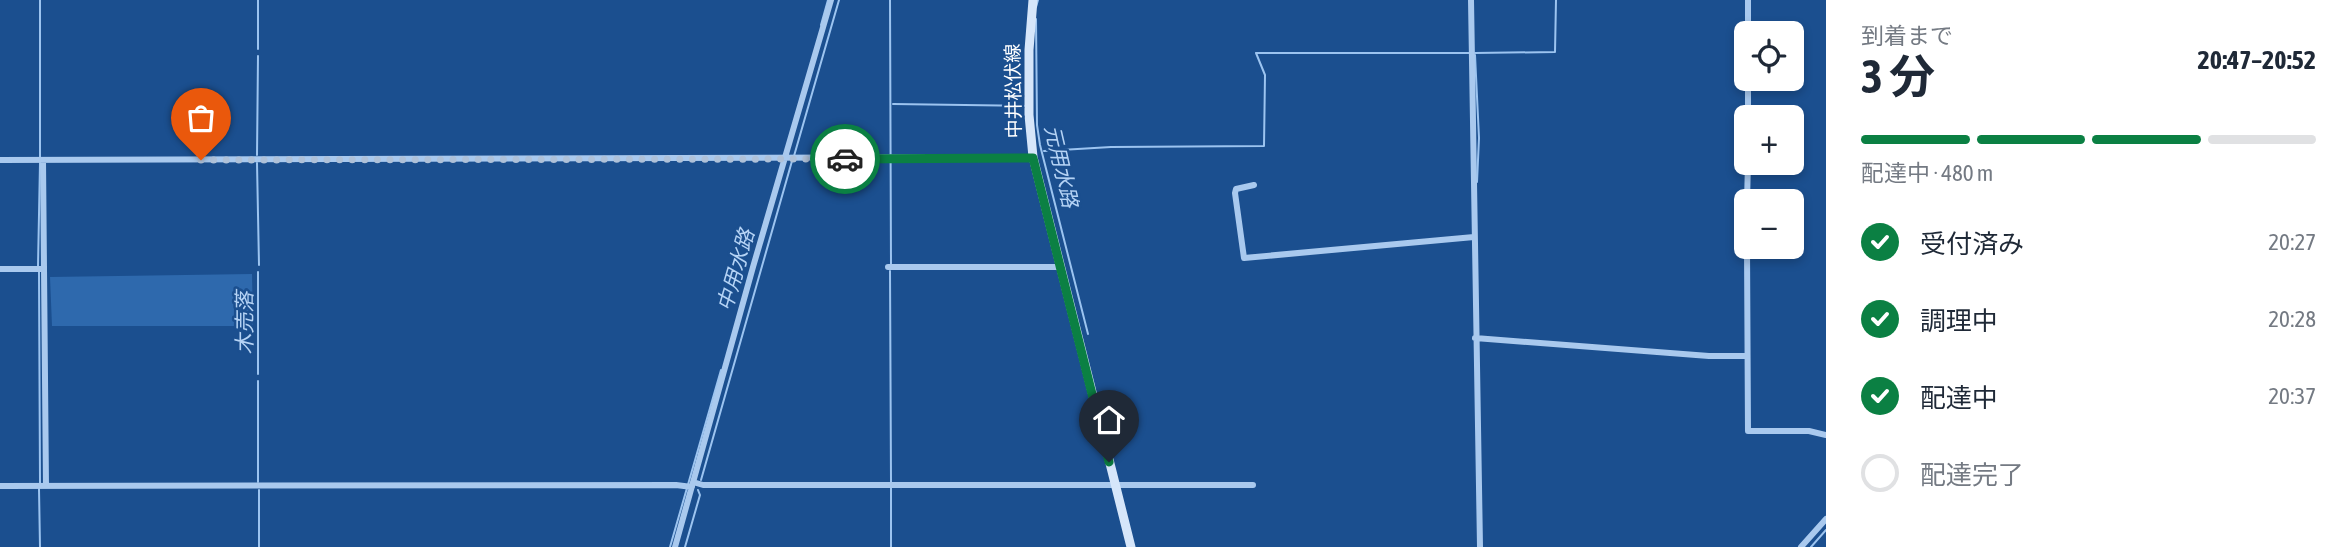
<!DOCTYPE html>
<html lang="ja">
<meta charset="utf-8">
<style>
body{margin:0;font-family:"Asap Condensed","Noto Sans JP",sans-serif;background:#f2f2f3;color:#1f2937;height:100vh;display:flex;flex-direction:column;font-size:26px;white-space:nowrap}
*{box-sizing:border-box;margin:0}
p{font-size:23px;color:#747a83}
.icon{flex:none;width:38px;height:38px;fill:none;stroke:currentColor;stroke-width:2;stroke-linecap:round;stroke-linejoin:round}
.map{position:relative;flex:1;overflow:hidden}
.side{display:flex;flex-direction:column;background:#fff;width:525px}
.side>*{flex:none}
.tools{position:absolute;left:1734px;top:21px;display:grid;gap:14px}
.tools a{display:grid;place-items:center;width:70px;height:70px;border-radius:10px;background:#fff;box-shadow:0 4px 10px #0003;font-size:35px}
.pin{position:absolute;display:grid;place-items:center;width:60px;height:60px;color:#fff;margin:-72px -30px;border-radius:50% 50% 50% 0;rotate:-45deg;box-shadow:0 0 7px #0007}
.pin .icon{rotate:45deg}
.courier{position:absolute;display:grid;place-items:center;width:70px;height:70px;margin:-35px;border:5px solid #0b8043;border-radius:50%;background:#fff;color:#222;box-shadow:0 2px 9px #0007}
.headline em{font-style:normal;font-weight:700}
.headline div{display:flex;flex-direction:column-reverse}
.headline{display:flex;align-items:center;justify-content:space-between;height:119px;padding:0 35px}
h1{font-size:46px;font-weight:700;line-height:52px}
.bar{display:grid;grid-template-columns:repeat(4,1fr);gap:10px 7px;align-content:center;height:84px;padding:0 35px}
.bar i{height:9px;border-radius:5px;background:#e0e1e3}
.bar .current{background:#0b8043}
.bar p{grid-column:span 4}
ol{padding:0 35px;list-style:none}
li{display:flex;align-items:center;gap:21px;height:77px}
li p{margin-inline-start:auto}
li .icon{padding:7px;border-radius:50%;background:#0b8043;color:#fff;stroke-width:4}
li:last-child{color:#747a83}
li i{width:38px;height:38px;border:4px solid #e0e1e3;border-radius:50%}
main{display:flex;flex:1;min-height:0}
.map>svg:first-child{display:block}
.green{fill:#2e69ad}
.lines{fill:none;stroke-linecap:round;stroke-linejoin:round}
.stream{stroke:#9cc4f0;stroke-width:2}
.street{stroke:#a9c9ee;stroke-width:6}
.secondary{stroke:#d6e6fa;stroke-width:9}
.done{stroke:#afc1d8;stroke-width:7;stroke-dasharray:0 12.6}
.route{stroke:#0b8043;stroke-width:9}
.labels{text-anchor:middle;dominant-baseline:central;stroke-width:5;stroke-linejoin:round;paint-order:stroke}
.street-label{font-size:19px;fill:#fff;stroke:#1b4f8f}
.water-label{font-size:21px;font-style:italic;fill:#b5d3f5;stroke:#1b4f8f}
</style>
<main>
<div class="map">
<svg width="1826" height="547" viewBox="0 0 1826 547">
<rect width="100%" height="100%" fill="#1b4f8f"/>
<path class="green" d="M252 274 253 326H52L50 277Z"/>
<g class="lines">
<path class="stream" d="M890 0 891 265
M1036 7 1038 0
M1036 19 1037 125 1040 145 1088 334
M821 25 828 0
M258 49V0
M1475 53 1555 52 1556 0
M1475 55 1479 138 1477 182
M893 104 1027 106
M1044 151 1111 147 1264 146 1265 75 1256 53H1469
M257 155 258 56
M794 156 839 0
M40 158V0
M257 163 259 265
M38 266 40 163
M890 271 891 482
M39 272 40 483
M258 374V272
M258 381V482
M701 480 792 161
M891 488V547
M39 489 40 547
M259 490V547
M670 547 721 370
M685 547 700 495 698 490
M1811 547 1826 530"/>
<path class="street" d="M1471 0 1480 547
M1748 0V33
M1748 117V79
M0 160 1033 157
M43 160 46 486
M1254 185 1236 189 1235 193 1244 258 1474 237
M1747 201 1748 163
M1747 247 1748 431H1809L1826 435
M888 267H1059
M0 269H43
M1475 338 1709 356H1746
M693 482 703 485H1253
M0 486 676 485 692 487
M675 547 753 267 831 0
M1801 547 1826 519"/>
<path class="secondary" d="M1033 0 1029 50V115L1033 157 1131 547"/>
</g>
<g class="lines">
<path class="done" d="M201 160 845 159"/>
<path class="route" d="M845 159 1033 158 1109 462"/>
</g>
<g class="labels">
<g class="street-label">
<text transform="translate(1013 91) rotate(-91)">中井松伏線</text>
</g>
<g class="water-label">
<text transform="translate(1062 166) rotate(77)">元用水路</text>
<text transform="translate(735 270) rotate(-74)">中用水路</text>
<text transform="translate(244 323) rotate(-90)">木売落</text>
</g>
</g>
</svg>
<div class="tools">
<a><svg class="icon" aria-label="locate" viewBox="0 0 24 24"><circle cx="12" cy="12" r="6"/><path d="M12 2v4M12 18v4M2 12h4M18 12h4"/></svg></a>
<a>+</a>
<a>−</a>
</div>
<div class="pin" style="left:201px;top:160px;background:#ea580c"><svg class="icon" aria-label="bag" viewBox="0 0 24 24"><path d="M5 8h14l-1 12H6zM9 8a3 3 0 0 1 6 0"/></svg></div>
<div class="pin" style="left:1109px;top:462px;background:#1f2937"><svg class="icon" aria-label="home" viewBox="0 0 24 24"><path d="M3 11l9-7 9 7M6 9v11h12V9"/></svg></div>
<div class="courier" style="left:845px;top:159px"><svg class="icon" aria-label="car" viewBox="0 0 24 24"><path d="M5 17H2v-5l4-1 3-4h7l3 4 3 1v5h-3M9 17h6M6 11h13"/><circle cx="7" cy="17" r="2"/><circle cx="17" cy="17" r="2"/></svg></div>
</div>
<section class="side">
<div class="headline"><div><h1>3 分</h1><p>到着まで</p></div><em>20:47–20:52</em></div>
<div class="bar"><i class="current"></i><i class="current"></i><i class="current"></i><i></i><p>配達中 · 480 m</p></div>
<ol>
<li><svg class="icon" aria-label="check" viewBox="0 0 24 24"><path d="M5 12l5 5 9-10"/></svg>受付済み<p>20:27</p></li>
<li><svg class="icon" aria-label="check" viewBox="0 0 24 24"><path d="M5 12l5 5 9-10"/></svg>調理中<p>20:28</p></li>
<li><svg class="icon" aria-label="check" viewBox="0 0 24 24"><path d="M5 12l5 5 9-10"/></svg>配達中<p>20:37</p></li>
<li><i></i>配達完了</li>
</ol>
</section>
</main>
